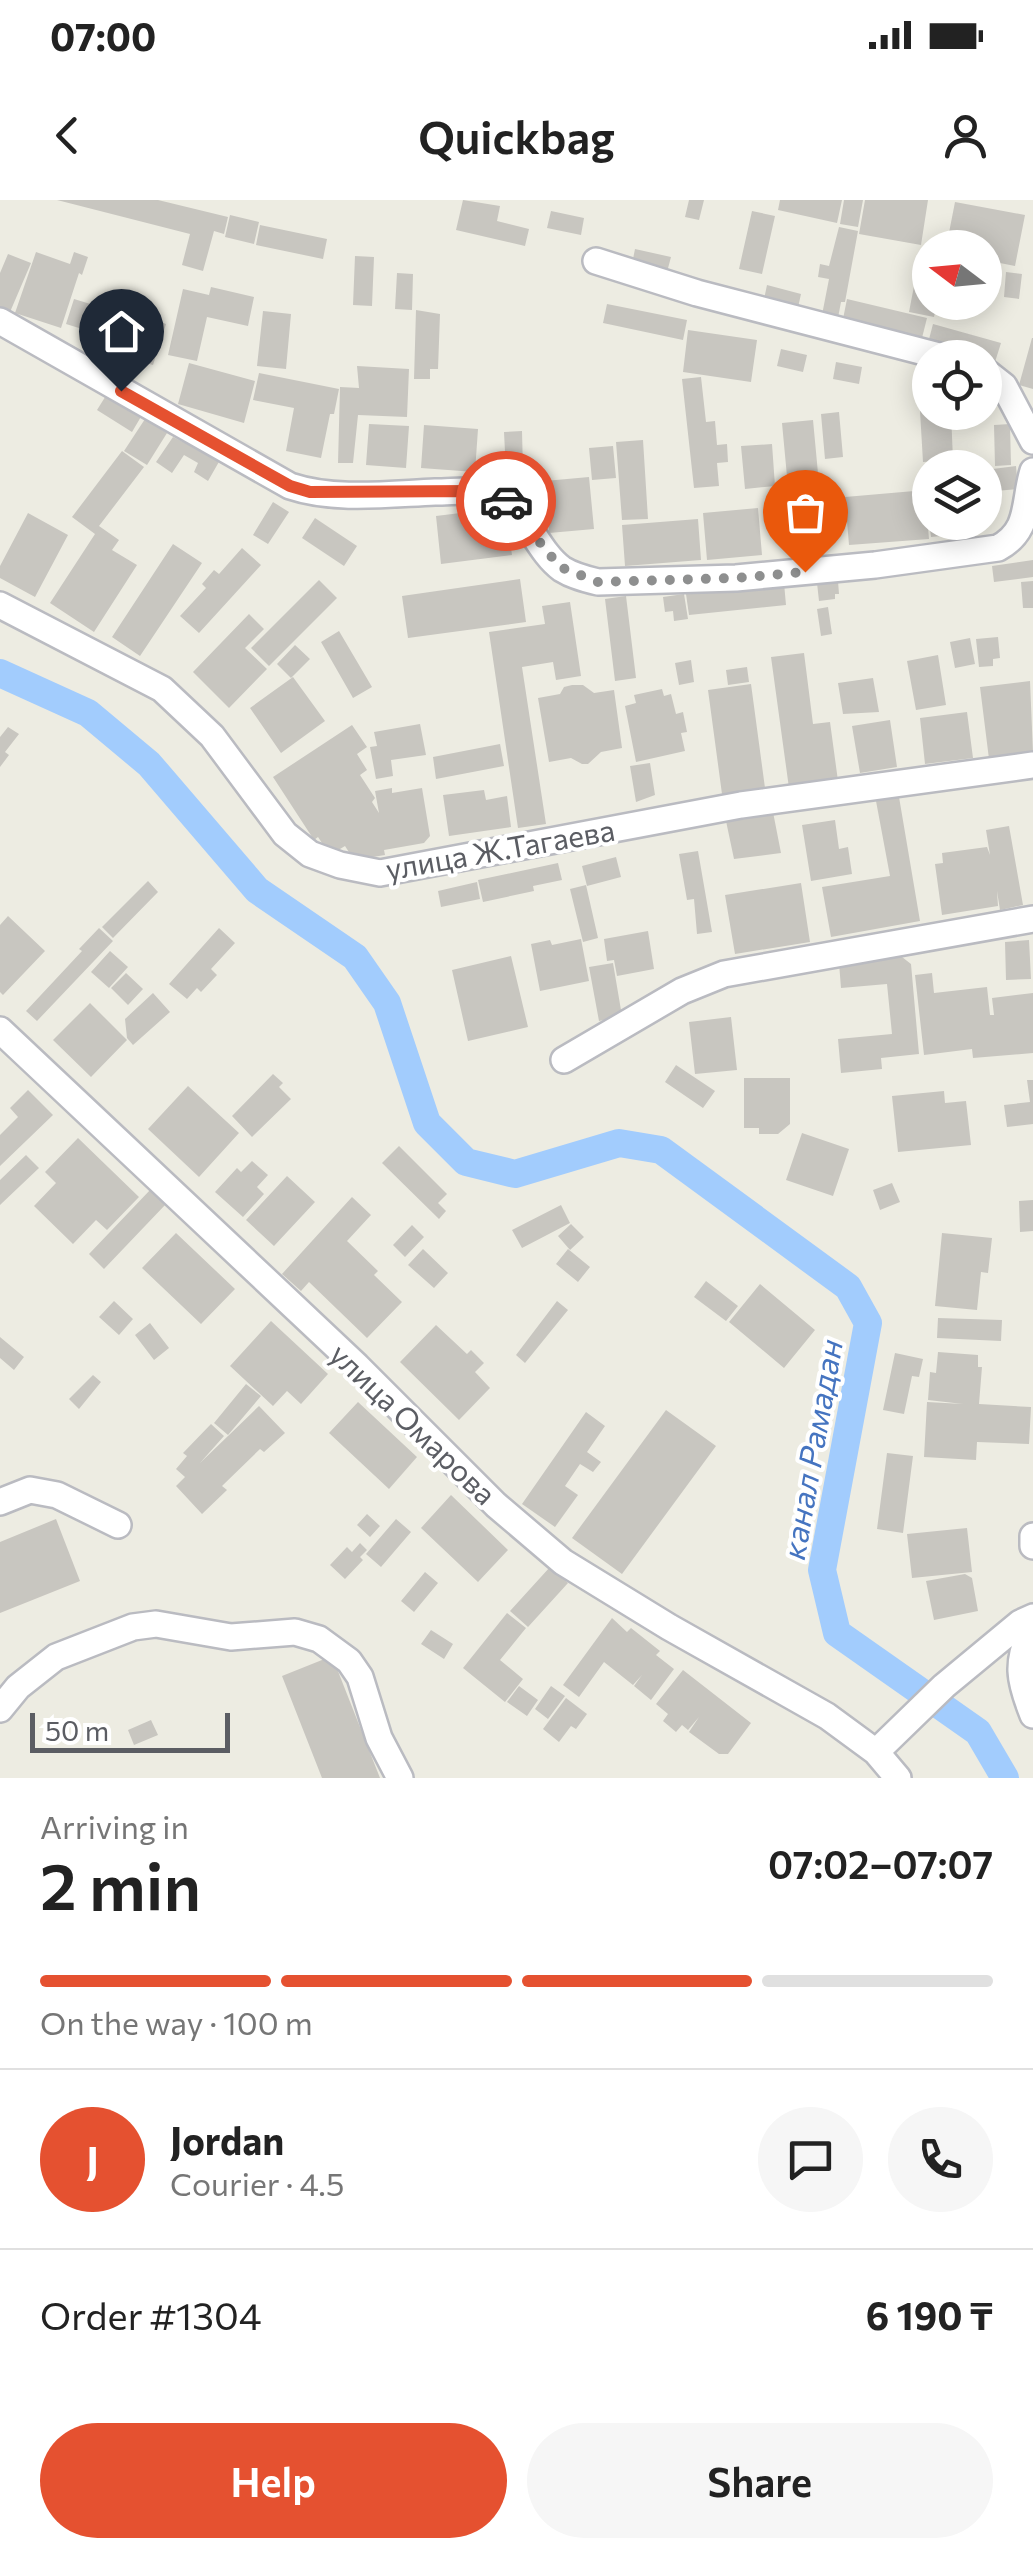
<!DOCTYPE html>
<meta charset="utf-8">
<style>
body{margin:0;font-family:Commissioner,sans-serif;background:#f6f6f6;color:#222;height:100vh;display:flex;flex-direction:column;font-size:38px;white-space:nowrap}
*{box-sizing:border-box;margin:0}
p{font-size:32px;color:#767676}
.icon{flex:none;width:55px;height:55px;fill:none;stroke:currentColor;stroke-width:2;stroke-linecap:round;stroke-linejoin:round}
.map{position:relative;height:1578px;overflow:hidden}
.side{display:flex;flex-direction:column;background:#fff;flex:1}
.side>*{flex:none}
.needle{width:65px;rotate:286deg}
.tools{position:absolute;left:912px;top:30px;display:grid;gap:20px}
.tools a{display:grid;place-items:center;width:90px;height:90px;border-radius:50%;background:#fff;box-shadow:0 5px 25px #0003;font-size:50px}
.scale{position:absolute;left:30px;bottom:25px;width:200px;box-sizing:border-box;padding-left:10px;border:5px solid #5b5d63;border-top:0;font-size:28px;line-height:35px;white-space:nowrap;color:#5b5d63;-webkit-text-stroke:8px #fff;paint-order:stroke}
.pin{position:absolute;display:grid;place-items:center;width:85px;height:85px;color:#fff;margin:-102px -42px;border-radius:50% 50% 50% 0;rotate:-45deg;box-shadow:0 0 10px #0007}
.pin .icon{rotate:45deg}
.courier{position:absolute;display:grid;place-items:center;width:100px;height:100px;margin:-50px;border:8px solid #e55130;border-radius:50%;background:#fff;color:#222;box-shadow:0 2px 12px #0007}
.overview em{font-style:normal;font-weight:600}
.overview div{display:flex;flex-direction:column-reverse}
.overview{display:flex;align-items:center;justify-content:space-between;height:170px;padding:0 40px}
h1{font-size:65px;font-weight:600;line-height:75px}
.bar{display:grid;grid-template-columns:repeat(4,1fr);gap:15px 10px;align-content:center;height:120px;padding:0 40px}
.bar i{height:12px;border-radius:8px;background:#e0e0e0}
.bar .on{background:#e55130}
.bar p{grid-column:span 4}
.line{display:flex;align-items:center;gap:25px;padding:0 40px;border-top:2px solid #e0e0e0}
.line div{flex:1}
.round{display:grid;place-items:center;flex:none;width:105px;height:105px;border-radius:52px;background:#f6f6f6}
.button{display:flex;gap:20px;margin-top:auto;padding:20px 40px}
.button a{flex:1;height:115px;border-radius:60px;background:#e55130;color:#fff;font-size:40px;font-weight:600;line-height:115px;text-align:center}
.button a+a{background:#f6f6f6;color:#222}
.status{display:flex;justify-content:space-between;align-items:center;height:70px;padding:0 50px;background:#fff;direction:ltr}
.status svg{height:28px;fill:currentColor}
header{display:flex;justify-content:space-between;align-items:center;height:130px;padding:0 40px;background:#fff;font-size:45px;font-weight:600}
.map>svg:first-child{display:block}
.lines{fill:none;stroke-linecap:round;stroke-linejoin:round}
.canal{stroke:#a2ccfd;stroke-width:28}
.building{fill:#c8c6c0}
.minor-casing{stroke:#babbc1;stroke-width:30}
.minor{stroke:#fff;stroke-width:25}
.done{stroke:#8e8f8f;stroke-width:10;stroke-dasharray:0 18}
.route{stroke:#e55130;stroke-width:12}
.labels{text-anchor:middle;dominant-baseline:central;stroke-width:8;stroke-linejoin:round;paint-order:stroke}
.street-label{font-size:30px;fill:#5b5d63;stroke:#fff}
.water-label{font-size:32px;font-style:italic;fill:#4574c0;stroke:#fff}
</style>
<div class="status"><b>07:00</b><svg viewBox="0 0 49 12"><path d="M0 12V9h3v3zM5 12V6h3v6zM10 12V3h3v9zM15 12V0h3v12zM26 1h20v11H26zM47 4h2v5h-2z"/></svg></div>
<header><svg class="icon" aria-label="back" viewBox="0 0 24 24"><path d="M15 5l-7 7 7 7"/></svg>Quickbag<svg class="icon" aria-label="person" viewBox="0 0 24 24"><circle cx="12" cy="8" r="4"/><path d="M4 21q1-7 8-7t8 7"/></svg></header>
<div class="map">
<svg width="1033" height="1578" viewBox="0 0 1033 1578">
<rect width="100%" height="100%" fill="#edece2"/>
<g class="lines">
<path class="canal" d="M0 473 88 513 149 564 257 690 355 757 387 803 427 923 466 962 515 974 619 943 661 950 848 1087 868 1123 822 1370 837 1433 978 1532 1005 1578"/>
</g>
<path class="building" d="M57 0H158L228 17 224 34 214 31 203 71 182 65 190 34Z
M463 0 500 6 497 21 529 29 525 46 456 30Z
M689 0H704L699 20 685 17Z
M780 0H842L837 23 778 10Z
M844 0H863L858 27 840 24Z
M865 0H928L921 45 859 34Z
M955 2 1025 15 1015 66 985 60V48H946Z
M551 11 584 18 581 35 547 28Z
M752 11 775 16 762 74 739 69Z
M230 15 259 22 254 44 225 37Z
M260 25 327 39 323 59 256 45Z
M839 27 858 31 845 102H841L837 123 821 120 829 79 818 77 820 64 829 66Z
M635 49 671 57 667 72 632 64Z
M921 50 930 52V102H937L934 117 909 112Z
M36 52 70 64 74 52 88 57 82 75 79 73 61 128 15 113Z
M8 54 31 63 10 112 0 107V73Z
M355 56 374 57 372 106 353 105Z
M1006 72 1022 74 1019 99 1004 97Z
M397 73 413 74 412 110 395 109Z
M767 85 801 94 797 112 763 104Z
M211 87 254 97 248 126 207 117 197 161 168 155 183 89 209 95Z
M74 99 97 106 95 110 99 111 102 100 166 124 153 165 87 146 92 132 66 124Z
M847 99 927 118 921 142 842 124Z
M607 104 687 120 683 140 603 123Z
M416 110 440 114 438 169H430V179H414Z
M263 111 291 114 286 169 257 166Z
M933 124 1001 143 995 162 928 143Z
M688 130 757 140 751 182 683 172Z
M1032 138H1033V189L1019 185Z
M781 149 807 155 803 172 777 166Z
M836 162 862 167 859 184 833 179Z
M189 163 255 181 244 223 178 204Z
M357 166 409 169 407 217 358 215 353 263H338L340 187 359 188Z
M259 173 339 189 334 214H330L321 258 286 251 294 208 253 200Z
M917 174 930 177V195L913 192Z
M701 177 706 222 715 221 717 245 727 244 728 262 717 263 719 286 694 288 682 179Z
M107 194 142 215 132 232 97 210Z
M920 211 951 212 953 260 923 262Z
M839 212 843 257 825 259 821 214Z
M145 219 167 233 147 265 124 251Z
M813 220 819 284 788 287 782 223Z
M369 224 409 226 406 268 366 265Z
M1010 224 1011 265 995 266 994 225Z
M424 225 478 229 475 272 421 268Z
M522 231 523 271 506 272 504 232Z
M173 237 220 260 208 281 194 272 198 263 184 255 172 273 156 262Z
M643 240 648 319 622 320 616 242Z
M772 244 775 286 745 289 741 246Z
M613 246 616 278 592 280 589 248Z
M122 251 144 267 99 326 119 340 112 350 137 365 94 432 50 403 95 334 72 317Z
M1016 266 1018 289 985 292V270Z
M924 275H930V303L926 304 929 339 849 345 845 297 926 290Z
M589 277 594 329 549 333 545 281Z
M822 293 828 347 793 351 787 297Z
M273 302 289 312 268 344 253 335Z
M501 308 504 335 509 334 512 355 441 364 436 316Z
M758 308 762 355 707 360 703 313Z
M28 313 68 335 35 397 0 378V366Z
M315 318 357 346 344 366 302 338Z
M698 319 701 360 625 366 622 325Z
M929 322H969L970 333 931 337Z
M173 344 202 363 140 456 112 437Z
M242 348 261 365 199 433 180 416 206 388 202 384 214 370 219 374Z
M1033 360V377L994 382 992 366Z
M520 379 526 422 408 438 402 396Z
M319 380 337 398 269 466 251 448Z
M838 381 839 394H835V399L819 401 817 383Z
M1033 381V408H1023L1021 382Z
M784 383 786 405 689 415 686 394Z
M684 394 688 419 674 421 673 411 665 412 663 397Z
M626 396 636 478 615 481 605 399Z
M570 402 581 476 556 480 553 462 522 467 546 624 518 628 489 432 545 424 542 406Z
M828 407 832 434 821 436 817 409Z
M249 414 264 429 245 448 267 469 229 508 193 472Z
M339 431 372 487 353 498 321 442Z
M998 437 1000 458 993 459V466L979 467 976 439Z
M970 438 975 464 955 468 950 442Z
M295 445 310 459 291 478 277 464Z
M804 453 813 524 830 522 838 581 789 588 771 457Z
M938 455 946 505 916 510 907 461Z
M691 460 694 482 679 485 675 463Z
M747 467 749 482 728 485 726 470Z
M293 477 325 521 281 553 250 508Z
M873 478 879 512 843 514 838 483Z
M1030 481 1033 553 989 559 980 487Z
M751 484 765 588 722 594 708 490Z
M572 485H583L594 493 614 490 622 548 601 552 588 564H582L571 558 549 562 538 498 560 494 564 487Z
M662 489 664 496 671 494 676 514 683 512 687 532 681 533 685 551 636 562 625 506 636 503 634 495Z
M967 512 973 558 925 564 920 518Z
M890 520 897 567 860 573 852 526Z
M420 524 426 555 391 560 393 576 376 579 370 547 377 546 374 532Z
M352 525 367 547 357 554 367 570 360 575 375 598 372 602 379 613 375 591 392 588V593L422 588 430 636 424 643 384 650 385 655 354 660 345 646 330 655 318 637 314 640 273 577Z
M8 527 19 534 5 552 9 555 0 567V537Z
M500 544 504 566 436 579 433 557Z
M650 563 655 595 636 602 630 566Z
M484 590 486 600 507 596 511 627 449 636 443 595Z
M899 597 920 721 831 737 822 687 890 676 876 601Z
M773 612 781 653 734 659 726 621Z
M835 620 839 649 848 647 852 674 811 681 802 625Z
M1009 626 1023 705 1000 710 997 691 998 706 942 715 935 664 943 663 942 653 987 647 990 655 986 630Z
M698 651 712 732 697 734 694 699 687 700 679 654Z
M616 657 621 677 587 686 582 666Z
M558 663 562 680 533 686 534 691 483 702 478 680Z
M148 681 158 692 113 738 102 727Z
M477 682 480 699 441 707 438 691Z
M801 683 810 742 735 754 725 695Z
M586 685 598 738 583 742 570 689Z
M8 716 45 751 3 795 0 792V725Z
M99 728 113 741 37 821 26 811 82 751 79 749Z
M219 728 235 743 211 769 217 775 201 792 197 788 187 799 169 784Z
M648 731 654 769 617 776 614 760 607 761 604 739Z
M581 739 589 781 540 791 531 744 550 740 552 745Z
M1029 740 1031 779 1006 780 1005 742Z
M110 751 128 767 109 788 91 772Z
M511 756 528 827 468 841 452 770Z
M902 757 911 764 919 854 881 858 882 869 841 873 838 839 892 834 887 784 841 788 839 763Z
M613 763 622 816 599 821 589 767Z
M126 773 143 789 128 805 111 788Z
M932 773 934 793 987 787 990 815H994L992 798 1033 793V853L973 858 972 849 924 855 915 775Z
M153 793 170 812 133 845 127 838 125 819Z
M90 803 127 840 91 877 53 840Z
M731 817 737 870 695 874 689 822Z
M676 865 715 891 703 908 665 882Z
M273 874 283 883 279 887 291 899 252 937 232 916Z
M744 878H790V924L778 934H759V928H744Z
M1027 880H1033V924L1007 927 1004 905 1030 902Z
M188 886 239 933 199 977 148 929Z
M28 890 53 915 0 966V935L18 917 10 908Z
M944 891 945 903 966 901 971 945 898 952 892 896Z
M802 933 849 949 833 996 786 980Z
M78 938 139 997 107 1030 96 1020 73 1044 34 1006 56 983 45 972Z
M399 946 447 994 438 1003 446 1011 439 1019 382 963Z
M26 955 39 968 0 1005V980Z
M252 961 268 975 257 987 264 994 243 1017 215 992 237 968 241 972Z
M287 976 315 1002 274 1046 246 1020Z
M892 983 900 1002 880 1010 873 990Z
M151 989 166 1004 104 1069 89 1054Z
M352 997 371 1015 347 1041 378 1071 374 1075 402 1102 367 1138 309 1082 301 1091 282 1074Z
M1033 1000V1031L1020 1032 1019 1001Z
M561 1005 570 1023 522 1048 512 1030Z
M571 1024 584 1037 570 1050 558 1036Z
M412 1025 424 1037 405 1057 393 1045Z
M176 1033 235 1089 201 1124 142 1068Z
M942 1033 992 1038 988 1073 981 1072 977 1110 935 1106Z
M423 1049 448 1073 434 1088 408 1065Z
M568 1049 590 1067 578 1082 556 1064Z
M706 1081 738 1106 726 1121 694 1097Z
M760 1084 815 1130 784 1168 729 1122Z
M114 1101 133 1119 119 1135 99 1117Z
M557 1101 568 1110 525 1163 516 1155Z
M938 1118 1002 1120 1001 1141 937 1138Z
M271 1121 328 1174 301 1204 287 1191 273 1206 230 1166Z
M150 1123 169 1148 154 1160 135 1135Z
M436 1125 467 1154 471 1150 484 1163 475 1172 490 1188 459 1220 400 1162Z
M0 1137 24 1157 14 1170 0 1158Z
M938 1152 978 1155V1167H982L979 1204 1031 1207 1029 1244 977 1242 976 1260 924 1257 927 1202 963 1204 928 1200 930 1172 936 1173Z
M895 1153 923 1159 919 1177 912 1176 904 1214 883 1210Z
M93 1175 101 1182 79 1209 69 1199Z
M246 1184 261 1196 228 1235 214 1223Z
M358 1202 417 1257 389 1289 329 1233Z
M259 1206 285 1233 264 1252 260 1249 222 1286 227 1290 202 1314 176 1286 185 1277 176 1269 187 1256 183 1253 211 1224 224 1236 200 1263Z
M666 1210 716 1246 622 1374 572 1338Z
M586 1212 605 1226 587 1252 601 1262 593 1272 580 1264 565 1286 578 1295 555 1327 522 1304Z
M887 1253 913 1256 903 1333 877 1329Z
M451 1295 508 1350 478 1382 421 1328Z
M367 1314 380 1326 370 1337 357 1325Z
M56 1319 80 1381 0 1413V1342Z
M396 1319 411 1332 381 1367 366 1354Z
M967 1328 972 1372 912 1378 907 1334Z
M360 1343 367 1350 360 1357 363 1360 345 1379 330 1365 347 1347 352 1352Z
M550 1367 568 1383 528 1427 510 1411Z
M425 1372 438 1383 414 1412 401 1401Z
M965 1374 972 1378 978 1411 934 1420 926 1381Z
M507 1413 526 1428 500 1460 523 1479 505 1502 463 1468Z
M612 1418 627 1432 631 1428 660 1451 656 1455 674 1469 651 1500 634 1486 642 1475 633 1485 604 1462 579 1497 563 1485Z
M431 1430 453 1444 444 1459 421 1444Z
M332 1456 380 1578H322L282 1476Z
M683 1470 751 1523 728 1554H719L689 1532 699 1517 688 1530 682 1525 676 1532 663 1521 668 1514 656 1504Z
M519 1486 538 1500 527 1516 507 1502Z
M551 1486 565 1496 548 1519 535 1509Z
M566 1498 587 1514 576 1529 571 1526 559 1542 543 1529Z
M151 1520 158 1535 134 1545 128 1530Z"/>
<g class="lines">
<g class="minor-casing">
<path id="minor" d="M596 61 697 93 947 158
M0 121 290 286C335 301 388 294 435 292 453 292 471 289 489 293 524 301 534 349 562 369 573 376 585 379 598 382L736 378 875 365 998 348C1031 330 1023 303 1033 271
M985 171 1004 186 1033 241
M0 405 162 489 212 536 285 634 310 654 340 665 380 673 741 605 1033 565
M0 830 357 1166 496 1305 563 1362 669 1427 827 1516 876 1552 898 1578
M564 860 682 791 724 774 1033 719
M0 1302 30 1290 57 1295 118 1325
M1033 1336V1346
M1033 1427C1015 1462 1019 1480 1033 1515
M0 1509 18 1487 56 1457 133 1427 156 1424 231 1437 295 1432 319 1439 349 1461 360 1477 379 1538 400 1578
M876 1552 944 1486 1020 1423 1033 1417"/>
</g>
<use href="#minor" class="minor"/>
</g>
<g class="lines">
<path class="done" d="M506 301 560 367 598 382 736 378 805 372"/>
<path class="route" d="M121 191 290 286 310 292 472 291 490 293 506 301"/>
</g>
<g class="labels">
<g class="street-label">
<text transform="translate(500 648) rotate(-10)">улица Ж.Тагаева</text>
<text transform="translate(414 1223) rotate(44)">улица Омарова</text>
</g>
<g class="water-label">
<text transform="translate(811 1249) rotate(-80)">канал Рамадан</text>
</g>
</g>
</svg>
<div class="tools">
<a><svg class="needle" viewBox="-14 -14 28 28"><path d="M0-13l5 13h-10z" fill="#e53935"/><path d="M0 13l5-13h-10z" fill="#767676"/></svg></a>
<a><svg class="icon" aria-label="locate" viewBox="0 0 24 24"><circle cx="12" cy="12" r="6"/><path d="M12 2v4M12 18v4M2 12h4M18 12h4"/></svg></a>
<a><svg class="icon" aria-label="layers" viewBox="0 0 24 24"><path d="M12 4l9 5-9 5-9-5zM3 14l9 5 9-5"/></svg></a>
</div>
<div class="scale">50 m</div>
<div class="pin" style="left:805px;top:372px;background:#ea580c"><svg class="icon" aria-label="bag" viewBox="0 0 24 24"><path d="M5 8h14l-1 12H6zM9 8a3 3 0 0 1 6 0"/></svg></div>
<div class="pin" style="left:121px;top:191px;background:#1f2937"><svg class="icon" aria-label="home" viewBox="0 0 24 24"><path d="M3 11l9-7 9 7M6 9v11h12V9"/></svg></div>
<div class="courier" style="left:506px;top:301px"><svg class="icon" aria-label="car" viewBox="0 0 24 24"><path d="M5 17H2v-5l4-1 3-4h7l3 4 3 1v5h-3M9 17h6M6 11h13"/><circle cx="7" cy="17" r="2"/><circle cx="17" cy="17" r="2"/></svg></div>
</div>
<section class="side">
<div class="overview"><div><h1>2 min</h1><p>Arriving in</p></div><em>07:02–07:07</em></div>
<div class="bar"><i class="on"></i><i class="on"></i><i class="on"></i><i></i><p>On the way · 100 m</p></div>
<div class="line" style="height:180px"><b class="round" style="background:#e55130;color:#fff">J</b><div><b>Jordan</b><p>Courier · 4.5</p></div><a class="round"><svg class="icon" aria-label="chat" viewBox="0 0 24 24"><path d="M4 5h16v11H9l-5 4z"/></svg></a><a class="round"><svg class="icon" aria-label="phone" viewBox="0 0 24 24"><path d="M5 4h4l2 5-3 2q2 4 5 5l2-3 5 2v4C11 20 4 13 5 4z"/></svg></a></div>
<div class="line" style="height:130px"><div>Order #1304</div><b>6 190 ₸</b></div>
<div class="button"><a>Help</a><a>Share</a></div>
</section>
